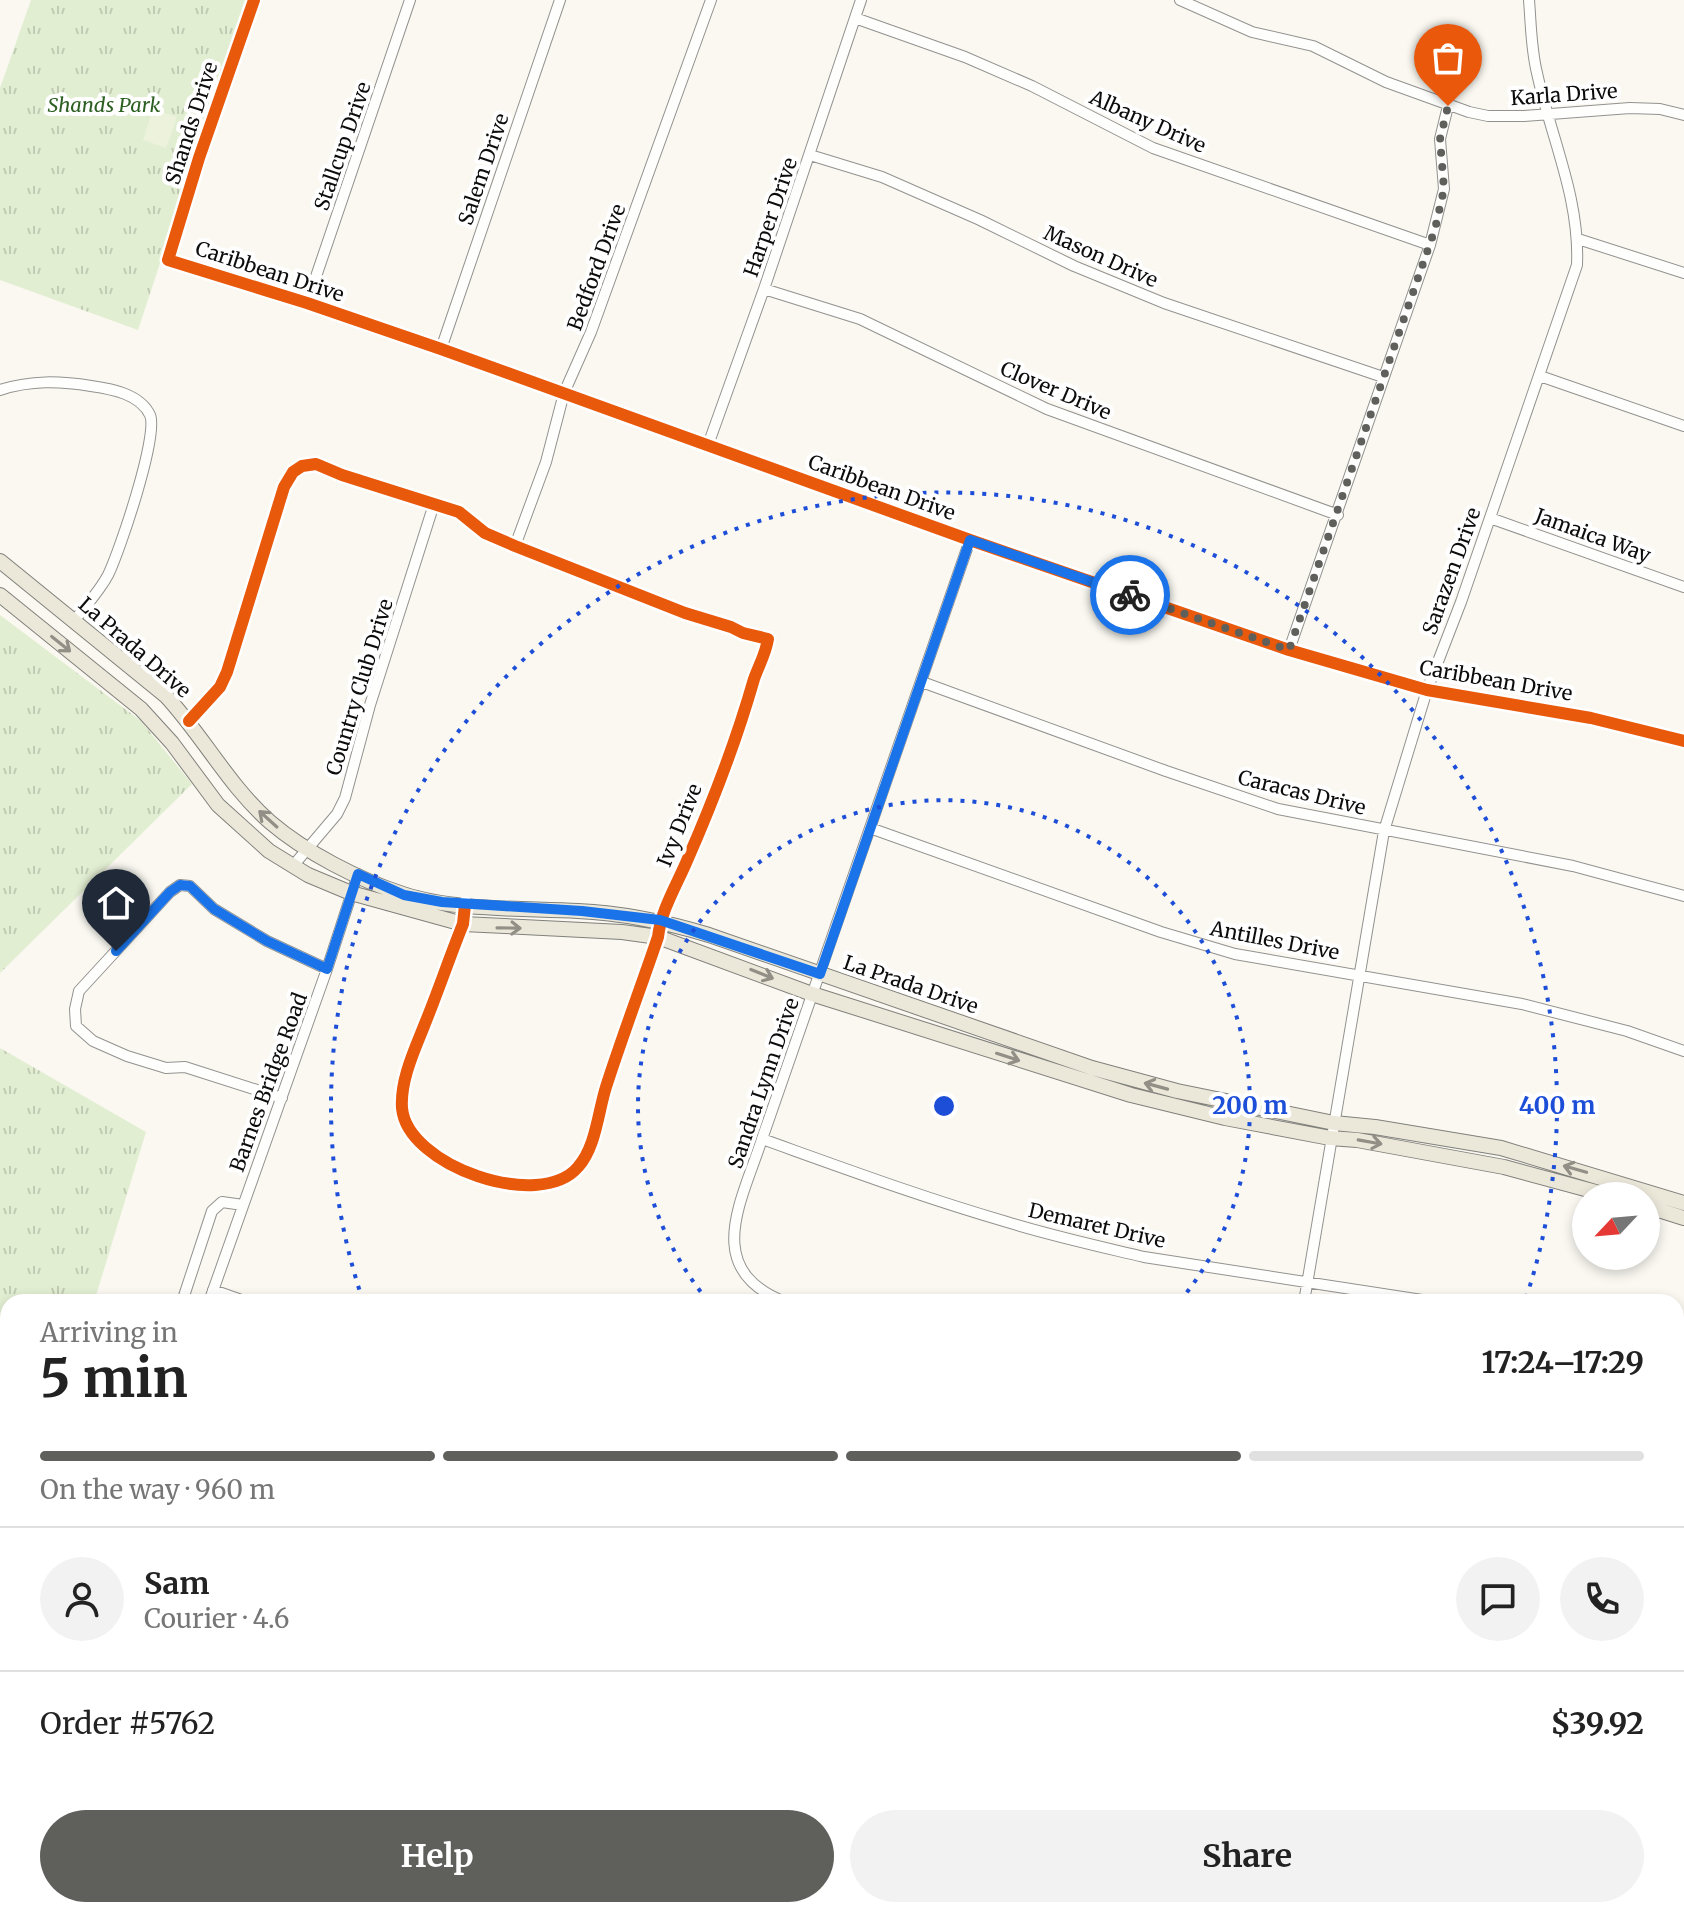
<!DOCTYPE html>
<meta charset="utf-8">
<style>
body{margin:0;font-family:Merriweather,serif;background:#f2f2f2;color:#222;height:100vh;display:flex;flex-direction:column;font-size:30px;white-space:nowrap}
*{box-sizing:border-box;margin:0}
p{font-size:26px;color:#767676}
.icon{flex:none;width:44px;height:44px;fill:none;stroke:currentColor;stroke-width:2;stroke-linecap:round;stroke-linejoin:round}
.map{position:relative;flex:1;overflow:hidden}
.details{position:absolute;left:0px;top:1294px;width:1684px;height:624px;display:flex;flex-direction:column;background:#fff;border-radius:24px 24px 0 0;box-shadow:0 4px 12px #0003}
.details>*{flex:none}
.needle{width:52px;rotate:244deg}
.fabs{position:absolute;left:1572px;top:1182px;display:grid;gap:16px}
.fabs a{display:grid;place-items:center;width:88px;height:88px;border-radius:50%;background:#fff;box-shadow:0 4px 12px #0003;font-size:40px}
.pin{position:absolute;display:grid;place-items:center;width:68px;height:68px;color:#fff;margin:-82px -34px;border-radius:50% 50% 50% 0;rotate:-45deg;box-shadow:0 0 8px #0007}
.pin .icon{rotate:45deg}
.courier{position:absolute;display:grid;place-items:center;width:80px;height:80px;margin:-40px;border:6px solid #1a73e8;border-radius:50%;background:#fff;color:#222;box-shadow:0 2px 10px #0007}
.head em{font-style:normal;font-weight:700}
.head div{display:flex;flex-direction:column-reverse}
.head{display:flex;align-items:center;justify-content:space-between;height:136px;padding:0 40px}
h1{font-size:52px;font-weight:700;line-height:60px}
.bar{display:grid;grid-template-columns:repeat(4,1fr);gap:12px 8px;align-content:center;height:96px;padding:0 40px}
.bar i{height:10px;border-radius:6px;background:#e0e0e0}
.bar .selected{background:#5f5f5c}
.bar p{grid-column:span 4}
.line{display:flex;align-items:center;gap:20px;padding:0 40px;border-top:2px solid #e0e0e0}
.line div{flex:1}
.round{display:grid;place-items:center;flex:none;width:84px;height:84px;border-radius:42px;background:#f2f2f2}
.action{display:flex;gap:16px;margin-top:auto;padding:16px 40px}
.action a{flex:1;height:92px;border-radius:48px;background:#5f5f5c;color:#fff;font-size:32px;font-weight:700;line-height:92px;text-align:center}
.action a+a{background:#f2f2f2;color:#222}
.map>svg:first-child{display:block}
.grass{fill:url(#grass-tufts)}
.pitch{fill:#ecf2dc}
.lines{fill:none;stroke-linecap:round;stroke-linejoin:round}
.stream{stroke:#cae2f2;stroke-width:3}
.minor-casing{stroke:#93928f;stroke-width:12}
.major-casing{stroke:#80807c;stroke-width:16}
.minor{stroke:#fefefd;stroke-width:10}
.major{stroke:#ebe7d9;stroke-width:14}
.cycleway-casing{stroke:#fff;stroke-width:17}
.cycleway{stroke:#e8590c;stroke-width:12}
.oneway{stroke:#928f87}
.done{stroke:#5f5f5c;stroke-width:8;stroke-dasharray:0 14.4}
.route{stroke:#1a73e8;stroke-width:10}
.ring{fill:none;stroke:#1d4ed8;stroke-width:4;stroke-dasharray:4 8}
.labels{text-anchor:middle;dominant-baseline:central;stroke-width:8;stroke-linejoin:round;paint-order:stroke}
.street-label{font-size:20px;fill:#0c0c0c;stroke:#fff}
.park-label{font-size:20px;font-style:italic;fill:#2c5f21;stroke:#fff}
.centre{fill:#1d4ed8;stroke:#fff;stroke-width:4}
.ring-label{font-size:24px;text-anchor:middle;font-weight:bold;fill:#1d4ed8;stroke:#fff;stroke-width:8;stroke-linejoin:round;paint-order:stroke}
</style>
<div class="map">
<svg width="1684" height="1918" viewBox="0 0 1684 1918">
<defs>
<pattern id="grass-tufts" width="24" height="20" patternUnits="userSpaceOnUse" patternTransform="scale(2)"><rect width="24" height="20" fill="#e2eed2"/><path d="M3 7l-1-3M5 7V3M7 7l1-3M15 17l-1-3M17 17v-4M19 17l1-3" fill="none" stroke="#c1cbb3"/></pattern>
</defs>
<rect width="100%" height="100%" fill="#faf8f1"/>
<path class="grass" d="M31 0H247L138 330 0 280V88Z
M0 615 141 721 192 784 0 973Z
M0 1048 146 1132 94 1302H8V1820L0 1843Z"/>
<path class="pitch" d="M153 109 177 117 166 148 143 140Z"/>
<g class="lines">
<path class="stream" d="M1676 1540 1684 1518
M1384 1918 1387 1910"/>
<g class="minor-casing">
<path id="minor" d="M254 0 199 158 168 260 307 303 441 349 970 540 1289 650 1427 690 1591 718 1684 741
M1180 0 1252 32 1313 46 1386 82 1469 112 1488 116H1524L1630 108 1660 109 1684 115
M855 18 965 57 1032 86 1153 148 1430 245
M810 155 882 177 980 220 1074 266 1164 303 1383 377
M1578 239 1684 273
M764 289 860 319 1047 409 1338 515
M307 303 410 0
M441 349 560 0
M1540 376 1684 426
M0 390C31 380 60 381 91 386 112 389 140 394 150 415 159 435 119 553 108 575 99 592 86 605 75 620
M708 445 764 289 861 0
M1490 518 1684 587
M515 546 546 462 564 393 591 332 711 0
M1289 650 1430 245 1444 189 1440 139 1448 106
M922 682 1166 771 1278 809 1573 866 1684 896
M189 721 220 687 227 672 284 487 293 472 302 466 316 464 342 475 459 512 485 533 515 546 685 613 731 627 743 633 768 639C766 653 759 665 754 679 736 742 712 804 686 863 675 888 661 911 658 937 641 987 622 1037 606 1087 598 1112 596 1147 578 1167 540 1212 407 1166 402 1108 400 1079 416 1047 426 1021 439 989 450 956 463 924L465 905
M870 828 1161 932 1235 954 1522 1004 1627 1031 1684 1051
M292 867 337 814 345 798 370 705 434 504
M282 1098 185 1067 166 1068 127 1056 93 1041 76 1026 75 1009 79 991 170 892 180 885 190 886 214 909 267 941 327 969
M762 1139C843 1168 924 1198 1007 1222 1052 1236 1098 1246 1144 1257L1435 1302
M213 1290 247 1302
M182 1302 212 1211 222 1202 243 1205
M209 1302 327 969 358 874
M785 1302C701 1269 742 1201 762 1139L970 540
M1304 1302 1384 831 1427 690 1461 602 1577 265C1580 198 1551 138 1537 73 1531 49 1531 24 1529 0
M1676 1370 1684 1373
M0 1896 8 1873
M166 1910 189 1918
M545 1910 555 1918
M891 1910 914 1918
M1341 1910 1361 1918
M1675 1910 1684 1913
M647 1918 650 1910
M831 1918 834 1910
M1302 1918 1305 1910"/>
</g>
<g class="major-casing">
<path id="major" d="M0 561 166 696C203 736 229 786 270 822 305 852 359 880 403 894 453 911 525 908 578 911 623 913 666 922 709 935L1092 1068 1177 1091 1334 1123 1375 1127 1501 1148 1684 1203
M0 595 141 709 172 743 218 805 269 851 308 875 351 893 463 924 622 932 658 937 812 994 1131 1095 1225 1118 1330 1138 1357 1140 1504 1167 1611 1196
M1646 1206 1684 1218
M1676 1585 1684 1563
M1676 1654 1684 1632
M1551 1918 1554 1910
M1582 1918 1585 1910"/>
</g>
<use href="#minor" class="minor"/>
<use href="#major" class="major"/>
<g class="cycleway-casing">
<path id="cycleway" d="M254 0 199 158 168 260 307 303 441 349 970 540 1289 650 1427 690 1591 718 1684 741
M189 721 220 687 227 672 284 487 293 472 302 466 316 464 342 475 459 512 485 533 515 546 685 613 731 627 743 633 768 639C766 653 759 665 754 679 736 742 712 804 686 863 675 888 661 911 658 937 641 987 622 1037 606 1087 598 1112 596 1147 578 1167 540 1212 407 1166 402 1108 400 1079 416 1047 426 1021 439 989 450 956 463 924L465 905"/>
</g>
<use href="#cycleway" class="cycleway"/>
</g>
<defs><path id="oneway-shaft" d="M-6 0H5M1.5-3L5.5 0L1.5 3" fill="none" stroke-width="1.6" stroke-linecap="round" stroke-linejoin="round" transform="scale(2)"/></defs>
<g class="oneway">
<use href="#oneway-shaft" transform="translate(61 644) rotate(39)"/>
<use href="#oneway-shaft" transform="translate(268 819) rotate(-138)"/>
<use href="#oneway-shaft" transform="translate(509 928) rotate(1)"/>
<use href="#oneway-shaft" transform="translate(762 974) rotate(22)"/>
<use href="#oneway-shaft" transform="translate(1008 1057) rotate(18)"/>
<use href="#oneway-shaft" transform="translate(1156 1086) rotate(-165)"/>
<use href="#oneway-shaft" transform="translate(1370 1142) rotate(10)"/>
<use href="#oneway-shaft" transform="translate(1575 1169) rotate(-164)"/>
</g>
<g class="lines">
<path class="done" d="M1130 595 1289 650 1435 229 1444 189 1440 139 1448 106"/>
<path class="route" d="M116 951 170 892 180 885 190 886 214 909 267 941 327 969 358 874 404 895 442 902 582 911 660 920 820 974 970 540 1130 595"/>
</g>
<g class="ring">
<path d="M708 1301A306 306 0 1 1 1180 1301"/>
<path d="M363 1301A613 613 0 1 1 1525 1301"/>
</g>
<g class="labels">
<g class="street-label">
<text transform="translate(1564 94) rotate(-4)">Karla Drive</text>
<text transform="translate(1148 121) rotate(24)">Albany Drive</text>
<text transform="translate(191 123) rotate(-72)">Shands Drive</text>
<text transform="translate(342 146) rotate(-71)">Stallcup Drive</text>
<text transform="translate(483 169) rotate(-71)">Salem Drive</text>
<text transform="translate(770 217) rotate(-71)">Harper Drive</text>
<text transform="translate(1101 256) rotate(24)">Mason Drive</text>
<text transform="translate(596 267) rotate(-70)">Bedford Drive</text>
<text transform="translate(270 271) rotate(18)">Caribbean Drive</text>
<text transform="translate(1056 390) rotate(23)">Clover Drive</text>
<text transform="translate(882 487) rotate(20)">Caribbean Drive</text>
<text transform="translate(1593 535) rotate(20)">Jamaica Way</text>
<text transform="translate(1451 571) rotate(-70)">Sarazen Drive</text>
<text transform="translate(135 647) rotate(41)">La Prada Drive</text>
<text transform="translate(1496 680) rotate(10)">Caribbean Drive</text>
<text transform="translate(359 687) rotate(-73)">Country Club Drive</text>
<text transform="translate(1302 792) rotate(14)">Caracas Drive</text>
<text transform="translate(679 825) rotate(-68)">Ivy Drive</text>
<text transform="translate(1275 940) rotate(11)">Antilles Drive</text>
<text transform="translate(911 984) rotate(19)">La Prada Drive</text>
<text transform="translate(268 1082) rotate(-70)">Barnes Bridge Road</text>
<text transform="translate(763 1083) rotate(-71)">Sandra Lynn Drive</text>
<text transform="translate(1097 1225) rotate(13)">Demaret Drive</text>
</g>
<g class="park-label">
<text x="104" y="104">Shands Park</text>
</g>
</g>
<circle cx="944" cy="1106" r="12" class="centre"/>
<g class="ring-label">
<text x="1250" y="1114">200 m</text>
<text x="1557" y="1114">400 m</text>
</g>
</svg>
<div class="fabs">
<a><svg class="needle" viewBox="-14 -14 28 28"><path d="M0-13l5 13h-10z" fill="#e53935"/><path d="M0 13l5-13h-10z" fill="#767676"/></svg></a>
</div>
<div class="pin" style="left:1448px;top:106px;background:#ea580c"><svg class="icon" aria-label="bag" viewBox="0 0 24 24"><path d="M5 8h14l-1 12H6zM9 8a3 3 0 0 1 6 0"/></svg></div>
<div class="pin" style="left:116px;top:951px;background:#1f2937"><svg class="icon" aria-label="home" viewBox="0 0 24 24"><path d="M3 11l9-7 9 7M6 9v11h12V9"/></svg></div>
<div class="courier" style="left:1130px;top:595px"><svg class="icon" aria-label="bike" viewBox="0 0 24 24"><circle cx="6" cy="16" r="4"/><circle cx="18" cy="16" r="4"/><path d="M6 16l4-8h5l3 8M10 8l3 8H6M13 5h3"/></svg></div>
<section class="details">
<div class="head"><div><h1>5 min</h1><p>Arriving in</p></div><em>17:24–17:29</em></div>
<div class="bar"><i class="selected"></i><i class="selected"></i><i class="selected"></i><i></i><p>On the way · 960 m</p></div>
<div class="line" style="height:144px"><a class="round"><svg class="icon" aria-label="person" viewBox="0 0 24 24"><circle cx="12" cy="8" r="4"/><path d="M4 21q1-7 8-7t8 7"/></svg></a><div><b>Sam</b><p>Courier · 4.6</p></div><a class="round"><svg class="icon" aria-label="chat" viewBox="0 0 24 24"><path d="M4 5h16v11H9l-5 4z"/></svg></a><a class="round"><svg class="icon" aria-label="phone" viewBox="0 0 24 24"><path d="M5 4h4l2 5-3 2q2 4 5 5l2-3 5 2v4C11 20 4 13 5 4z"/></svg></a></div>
<div class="line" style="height:104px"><div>Order #5762</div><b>$39.92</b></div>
<div class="action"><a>Help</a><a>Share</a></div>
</section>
</div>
